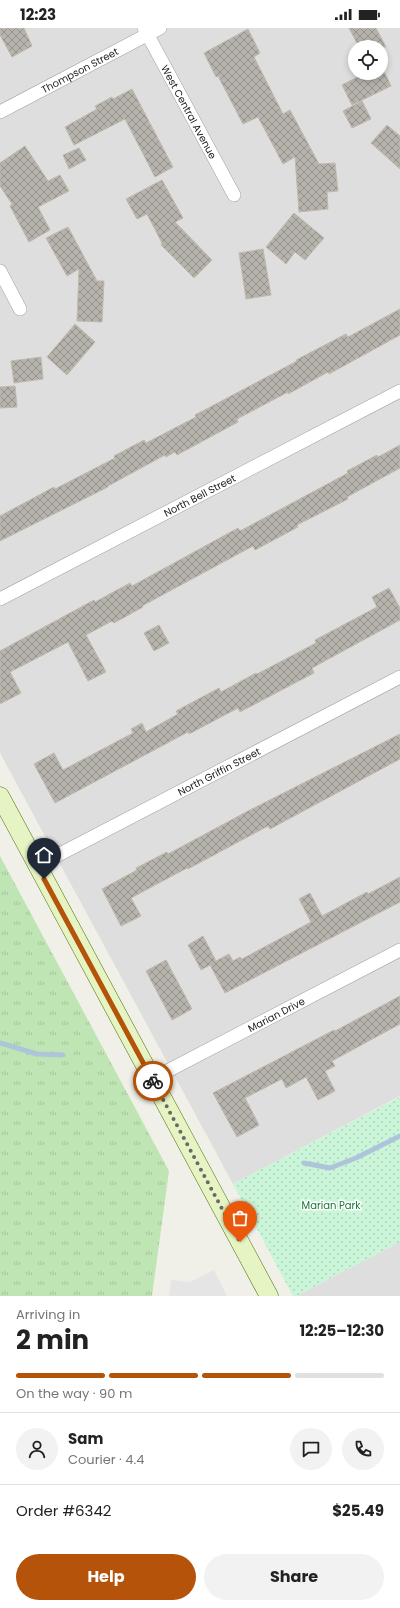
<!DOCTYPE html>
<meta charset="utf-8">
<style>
body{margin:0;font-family:Poppins,sans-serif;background:#f2f2f2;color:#222;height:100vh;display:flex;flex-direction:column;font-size:15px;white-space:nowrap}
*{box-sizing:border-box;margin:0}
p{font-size:13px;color:#767676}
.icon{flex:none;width:22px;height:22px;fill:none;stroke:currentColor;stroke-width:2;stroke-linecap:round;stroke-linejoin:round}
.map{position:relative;height:1268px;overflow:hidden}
.sheet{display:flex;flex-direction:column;background:#fff;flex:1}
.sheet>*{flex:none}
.tools{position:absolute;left:348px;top:12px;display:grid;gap:8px}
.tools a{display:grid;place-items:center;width:40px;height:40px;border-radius:50%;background:#fff;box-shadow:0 2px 6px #0003;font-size:20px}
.pin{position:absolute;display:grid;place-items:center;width:34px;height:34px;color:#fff;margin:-41px -17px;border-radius:50% 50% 50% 0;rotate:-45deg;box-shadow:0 0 4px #0007}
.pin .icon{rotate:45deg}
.courier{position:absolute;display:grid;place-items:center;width:40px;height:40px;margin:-20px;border:3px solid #b45309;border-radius:50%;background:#fff;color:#222;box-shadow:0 1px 5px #0007}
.headline em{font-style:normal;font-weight:700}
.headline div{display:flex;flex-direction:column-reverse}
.headline{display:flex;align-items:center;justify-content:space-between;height:68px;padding:0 16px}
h1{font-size:26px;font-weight:700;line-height:30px}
.bar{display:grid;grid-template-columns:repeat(4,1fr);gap:6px 4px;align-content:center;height:48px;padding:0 16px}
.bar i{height:5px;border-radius:3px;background:#e0e0e0}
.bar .current{background:#b45309}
.bar p{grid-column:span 4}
.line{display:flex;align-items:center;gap:10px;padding:0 16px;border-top:1px solid #e0e0e0}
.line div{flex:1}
.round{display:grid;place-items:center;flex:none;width:42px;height:42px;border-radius:21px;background:#f2f2f2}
.action{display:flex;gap:8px;margin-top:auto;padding:8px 16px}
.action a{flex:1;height:46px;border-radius:24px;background:#b45309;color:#fff;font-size:16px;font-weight:700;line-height:46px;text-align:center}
.action a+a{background:#f2f2f2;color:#222}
.status{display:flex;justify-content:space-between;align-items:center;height:28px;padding:0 20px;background:#fff;direction:ltr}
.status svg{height:11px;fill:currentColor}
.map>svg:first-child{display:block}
.residential{fill:#dfdede;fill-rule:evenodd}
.grass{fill:url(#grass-tufts)}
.park{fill:url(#park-dots)}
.parking{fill:#e5e5e5}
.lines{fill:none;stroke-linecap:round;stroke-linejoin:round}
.stream{stroke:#aec5d9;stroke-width:5}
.building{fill:url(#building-cross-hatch);stroke:#c1baac}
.street-casing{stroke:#a2a2a2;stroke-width:14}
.secondary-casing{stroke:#4e7010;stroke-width:19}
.street{stroke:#fff;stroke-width:13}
.secondary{stroke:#e6f4c3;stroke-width:18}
.done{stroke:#696967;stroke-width:4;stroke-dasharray:0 7.2}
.route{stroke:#b45309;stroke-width:5}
.labels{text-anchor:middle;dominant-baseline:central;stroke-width:3;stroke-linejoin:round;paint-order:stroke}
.street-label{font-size:10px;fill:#212121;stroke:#fff}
.park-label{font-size:10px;fill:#177737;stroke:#fff}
</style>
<div class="status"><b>12:23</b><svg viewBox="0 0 49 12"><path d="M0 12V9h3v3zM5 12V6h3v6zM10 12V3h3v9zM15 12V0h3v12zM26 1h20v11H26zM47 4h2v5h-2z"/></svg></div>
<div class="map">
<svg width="400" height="1268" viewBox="0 0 400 1268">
<defs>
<pattern id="grass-tufts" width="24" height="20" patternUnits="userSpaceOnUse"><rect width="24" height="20" fill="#c0e5b4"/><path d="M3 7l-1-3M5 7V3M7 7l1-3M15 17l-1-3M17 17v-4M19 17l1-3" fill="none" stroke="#a5c49a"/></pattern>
<pattern id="park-dots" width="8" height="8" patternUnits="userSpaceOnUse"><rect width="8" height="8" fill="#cbf5d9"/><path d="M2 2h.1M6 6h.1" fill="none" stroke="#aed2ba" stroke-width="1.8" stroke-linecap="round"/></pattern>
<pattern id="building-cross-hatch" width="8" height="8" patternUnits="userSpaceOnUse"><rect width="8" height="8" fill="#b6b3ac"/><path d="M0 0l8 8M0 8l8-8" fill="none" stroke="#94918c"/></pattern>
</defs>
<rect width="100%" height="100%" fill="#f0f0e9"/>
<path class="residential" d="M0 0H400V1068L233 1156 0 725ZM355 19H381V45H355Z
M400 1214V1268H296Z"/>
<path class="grass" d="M0 828 169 1143 152 1268H0Z"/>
<path class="park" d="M400 1069V1214L296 1268H293L233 1156Z"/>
<path class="parking" d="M214 1242 227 1268H169L171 1252 190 1254Z"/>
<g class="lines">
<path class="stream" d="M0 1015 37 1026 63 1027
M304 1135 330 1140 356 1130 400 1108"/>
</g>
<path class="building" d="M0 0H24L32 18 12 29 0 7Z
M349 0H376L386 19H359Z
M248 1 260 25 254 29 283 86 290 82 319 136 335 135 338 163 327 164 328 181 299 184 295 129 283 136 258 89 243 96 218 48 216 49 204 25Z
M365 45H385L391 58 352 77 342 57Z
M132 61 173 139 155 149 125 91 74 117 65 99 97 81 95 78 112 69 113 71Z
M362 73 371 91 352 100 343 83Z
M387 97 400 108V141L371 115Z
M25 118 48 153 60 147 69 163 38 179 50 202 29 214 10 178 12 176 0 158V135Z
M79 120 86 132 69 141 63 127Z
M162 152 183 190 175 194 212 232 194 250 161 217 162 215 147 186 137 191 126 171Z
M294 185 324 210 305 232 295 224 286 236 266 219Z
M68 199 97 253H104L102 294 77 293 79 241 67 248 46 210Z
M263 221 271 267 246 271 239 225Z
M400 281V307L329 346 328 344 288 366V364L237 391 238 394 177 427 175 424 166 429 165 427 108 458V459L0 513V488L54 459 55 461 115 430 114 428 144 412 146 415 196 389 195 387 297 333 296 332 346 306 348 309Z
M75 296 95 314 67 347 47 329Z
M41 329 43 351 14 355 11 333Z
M15 358 17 379 0 380V359Z
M400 417V440L347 469 348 471 297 497 298 499 255 522 253 518 142 578 143 579 114 595 112 593 86 607 106 644 88 653 68 614 10 644 21 665 0 676V623L94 572 95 574 130 555 132 558 238 500 240 503 348 445 347 443 377 427 378 429Z
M389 560 400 580V592L312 640 314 645 240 684 238 680 189 706 188 704 55 775 34 736 54 725 63 742 133 705 131 701 142 695 146 704 178 686 176 683 219 660 221 664 256 645 257 646 316 615 315 612 377 579 372 569Z
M159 597 169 615 154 623 144 605Z
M400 706V731L270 801 268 798 188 841 187 840 131 870 141 888 121 898 102 861 137 842 136 840 167 824 168 826 248 783Z
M400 849V874L225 965 210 937 201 942 188 917 203 908 216 933 229 926 233 933 240 929 242 931 311 894 299 871 310 865 322 888 367 864 368 866Z
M166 932 192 981 172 992 146 943Z
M400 968V996L332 1033 335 1038 325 1043 335 1063 318 1072 306 1049 286 1060 282 1051 245 1070 259 1097 237 1109 213 1065 334 1002 335 1003Z"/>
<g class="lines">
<g class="street-casing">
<g id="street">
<path id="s1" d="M144 0 234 167"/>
<path id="s2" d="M0 84 160 0"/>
<path d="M0 243 20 281"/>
<path id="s3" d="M0 571 400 363"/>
<path id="s4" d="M37 838 400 649"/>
<path id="s5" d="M152 1051 400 922"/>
</g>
</g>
<g class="secondary-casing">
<path id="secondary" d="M0 768 269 1268"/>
</g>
<use href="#street" class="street"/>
<use href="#secondary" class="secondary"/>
</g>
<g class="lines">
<path class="done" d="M153 1053 240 1214"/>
<path class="route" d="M44 851 153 1053"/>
</g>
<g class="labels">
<g class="street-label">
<text stroke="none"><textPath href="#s2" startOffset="90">Thompson Street</textPath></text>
<text stroke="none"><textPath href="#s1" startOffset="95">West Central Avenue</textPath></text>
<text stroke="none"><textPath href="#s3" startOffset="225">North Bell Street</textPath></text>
<text stroke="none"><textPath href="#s4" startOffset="205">North Griffin Street</textPath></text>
<text stroke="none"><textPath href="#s5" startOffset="140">Marian Drive</textPath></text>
</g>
<g class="park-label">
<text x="331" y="1177">Marian Park</text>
</g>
</g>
</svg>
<div class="tools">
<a><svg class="icon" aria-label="locate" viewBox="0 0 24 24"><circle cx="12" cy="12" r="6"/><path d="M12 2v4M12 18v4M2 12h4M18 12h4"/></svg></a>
</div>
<div class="pin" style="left:240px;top:1214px;background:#ea580c"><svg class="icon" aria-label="bag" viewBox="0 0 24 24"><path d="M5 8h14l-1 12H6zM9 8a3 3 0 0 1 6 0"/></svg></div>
<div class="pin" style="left:44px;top:851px;background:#1f2937"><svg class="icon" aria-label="home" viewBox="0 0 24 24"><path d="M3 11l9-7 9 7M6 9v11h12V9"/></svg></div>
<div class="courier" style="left:153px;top:1053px"><svg class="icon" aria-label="bike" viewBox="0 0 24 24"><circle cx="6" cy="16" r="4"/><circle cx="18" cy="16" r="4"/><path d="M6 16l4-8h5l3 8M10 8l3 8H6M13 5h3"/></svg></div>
</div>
<section class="sheet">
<div class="headline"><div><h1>2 min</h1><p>Arriving in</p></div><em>12:25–12:30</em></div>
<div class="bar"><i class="current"></i><i class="current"></i><i class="current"></i><i></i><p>On the way · 90 m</p></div>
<div class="line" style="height:72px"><a class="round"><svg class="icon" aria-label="person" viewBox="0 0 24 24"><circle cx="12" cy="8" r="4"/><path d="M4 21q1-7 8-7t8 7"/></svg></a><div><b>Sam</b><p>Courier · 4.4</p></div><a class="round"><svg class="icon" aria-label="chat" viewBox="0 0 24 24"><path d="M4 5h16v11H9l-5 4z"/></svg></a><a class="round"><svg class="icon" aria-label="phone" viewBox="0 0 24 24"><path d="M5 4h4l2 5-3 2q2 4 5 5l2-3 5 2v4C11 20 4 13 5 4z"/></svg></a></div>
<div class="line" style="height:52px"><div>Order #6342</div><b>$25.49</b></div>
<div class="action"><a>Help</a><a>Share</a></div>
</section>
